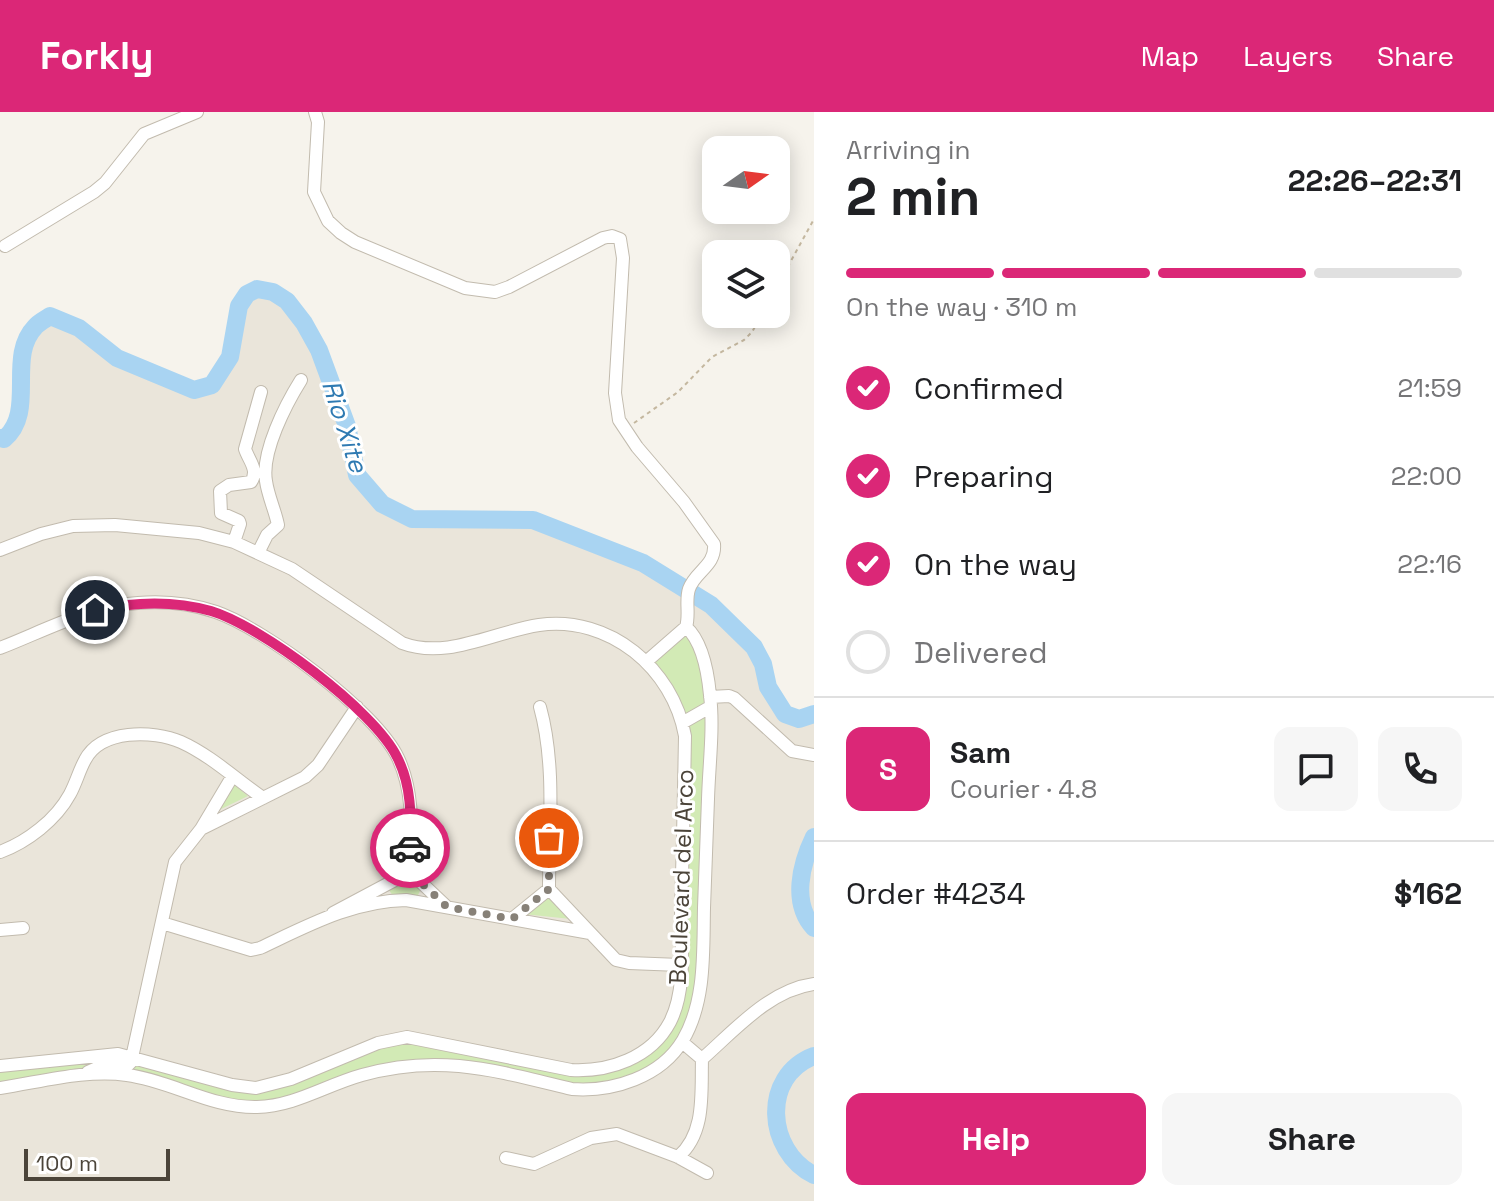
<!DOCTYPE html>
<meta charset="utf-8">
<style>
body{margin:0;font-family:"Space Grotesk",sans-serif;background:#f6f6f6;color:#202124;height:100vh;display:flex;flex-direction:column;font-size:30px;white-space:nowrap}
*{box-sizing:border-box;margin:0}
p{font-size:26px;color:#757577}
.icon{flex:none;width:44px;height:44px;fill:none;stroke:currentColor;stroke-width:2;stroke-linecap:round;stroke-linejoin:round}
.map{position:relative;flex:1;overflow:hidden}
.details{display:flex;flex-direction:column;background:#fff;width:680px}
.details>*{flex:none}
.needle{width:52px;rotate:76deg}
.tools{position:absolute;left:702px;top:24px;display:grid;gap:16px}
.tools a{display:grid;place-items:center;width:88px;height:88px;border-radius:16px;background:#fff;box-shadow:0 4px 20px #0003;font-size:40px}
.scale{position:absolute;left:24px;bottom:20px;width:146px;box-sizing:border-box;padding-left:8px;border:4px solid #4b4439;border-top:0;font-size:22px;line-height:28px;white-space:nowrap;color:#4b4439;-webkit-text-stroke:6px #fff;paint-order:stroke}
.pin{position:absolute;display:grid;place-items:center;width:68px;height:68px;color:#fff;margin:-34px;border:4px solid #fff;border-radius:50%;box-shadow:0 2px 8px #0007}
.courier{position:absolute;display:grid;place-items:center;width:80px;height:80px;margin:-40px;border:6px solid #db2777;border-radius:50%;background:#fff;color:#222;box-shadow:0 2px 10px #0007}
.headline em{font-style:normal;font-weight:700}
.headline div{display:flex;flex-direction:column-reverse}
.headline{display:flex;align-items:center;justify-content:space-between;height:136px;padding:0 32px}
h1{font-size:52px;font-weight:700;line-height:60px}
.bar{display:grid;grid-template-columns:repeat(4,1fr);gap:12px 8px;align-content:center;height:96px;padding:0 32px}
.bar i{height:10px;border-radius:6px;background:#e0e0e0}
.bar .on{background:#db2777}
.bar p{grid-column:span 4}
.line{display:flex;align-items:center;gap:20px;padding:0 32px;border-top:2px solid #e0e0e0}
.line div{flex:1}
.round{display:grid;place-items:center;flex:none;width:84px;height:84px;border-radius:16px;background:#f6f6f6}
ol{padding:0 32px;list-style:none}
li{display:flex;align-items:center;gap:24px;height:88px}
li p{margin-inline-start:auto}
li .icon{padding:8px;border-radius:50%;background:#db2777;color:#fff;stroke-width:4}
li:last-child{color:#757577}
li i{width:44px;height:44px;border:4px solid #e0e0e0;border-radius:50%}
.button{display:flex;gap:16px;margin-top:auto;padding:16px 32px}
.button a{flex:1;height:92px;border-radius:16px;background:#db2777;color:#fff;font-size:32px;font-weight:700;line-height:92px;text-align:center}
.button a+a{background:#f6f6f6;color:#202124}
header{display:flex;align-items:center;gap:48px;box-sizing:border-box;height:112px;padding:0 40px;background:#db2777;color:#fff}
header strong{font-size:38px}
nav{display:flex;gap:44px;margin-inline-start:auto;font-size:28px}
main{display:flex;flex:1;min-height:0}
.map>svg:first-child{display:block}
.residential{fill:#eae5da}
.green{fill:#d2eab5}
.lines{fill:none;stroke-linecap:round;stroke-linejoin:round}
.river{stroke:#a9d4f2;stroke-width:18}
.minor-casing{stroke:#c2bbae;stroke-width:14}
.path{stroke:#c4b79f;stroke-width:2;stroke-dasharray:4 4;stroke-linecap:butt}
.minor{stroke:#fff;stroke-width:12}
.done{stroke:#878178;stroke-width:8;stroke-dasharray:0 14.4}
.route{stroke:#db2777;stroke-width:10}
.labels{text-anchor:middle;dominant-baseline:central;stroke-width:6;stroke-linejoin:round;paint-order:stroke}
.street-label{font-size:24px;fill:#4b4439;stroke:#fff}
.water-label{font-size:26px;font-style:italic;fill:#2e7ab2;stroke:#fff}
</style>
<header>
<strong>Forkly</strong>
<nav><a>Map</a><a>Layers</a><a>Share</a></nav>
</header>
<main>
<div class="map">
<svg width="814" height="1089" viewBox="0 0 814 1089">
<rect width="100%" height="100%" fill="#f6f3ec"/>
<path class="residential" d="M257 177 273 180 287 189 304 211 319 238 347 314 357 363 382 392 412 407 533 408 643 451 711 493 754 535 763 552 768 575 785 602 799 607 814 602V1089H0V326L5 327 18 312 24 237 33 215 50 204 79 216 117 246 194 278 203 277 212 273 230 245 239 194 247 182Z"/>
<path class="green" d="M689 517 710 585 695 897 670 944 603 978 476 954H418L254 995 130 963 0 976V954L104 942 256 976 393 927 571 958 639 943 675 895 685 624 647 549Z
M232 671 248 684 215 700Z
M408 763 422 775 417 785H394L388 777Z
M549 782 571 807 523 802Z"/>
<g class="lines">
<path class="river" d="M0 326 4 327C37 300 6 245 35 215 39 210 46 207 50 204L79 216 117 246 194 278 212 273 230 245 239 194 247 182 257 177 273 180 287 189 304 211 319 238 347 314 357 363 382 392 412 407 533 408 643 451 711 493 754 535 763 552 768 575 785 602 799 607 814 602
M814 725C801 752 791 791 814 816
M814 944C761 964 766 1039 814 1063"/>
<g class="minor-casing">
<path id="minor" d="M315 0 318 10 314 80 328 109 341 121 355 130 465 176 495 180 509 175 603 126 612 124 620 127 623 146 615 281 619 308 637 335 684 390 714 432C716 454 695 459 689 477 685 489 690 502 686 515
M5 134 94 80 105 71 144 22 197 0
M234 430 240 412 239 409 221 401 220 379 229 373 251 370C259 358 249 349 245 337L261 280
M0 438 41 422 73 414 115 413 199 421 234 430 292 457 402 531C447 548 493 520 539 513 610 503 673 557 685 624 684 681 683 738 681 795 681 831 687 877 670 910 651 946 609 960 571 958L407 925 378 931 291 967 256 976 232 973 118 942 0 954
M258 441 267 423 278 413C275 398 268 384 266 369 261 340 286 292 301 268
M0 536C44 519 89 494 138 491 163 489 192 492 216 500 265 517 376 599 398 646 415 682 411 721 410 760L333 801
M647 549 686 515
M710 585 729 584 734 586 792 639 814 643
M540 595C556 653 549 718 549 777L616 848 629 851 680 853
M682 611 710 595
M201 717 232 665
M0 740C27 730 56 708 70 682 76 671 79 659 85 648 101 617 153 618 181 630 210 643 237 668 263 686
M410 760 447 795
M512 807 549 777
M162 811 251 838 260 836C307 814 352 789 406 788L590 821
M0 818 23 816
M702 947C734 919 769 878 814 872
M88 960 106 952 128 953 131 950 175 750 201 717 305 665 318 653 357 595
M0 976C41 970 86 957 127 963 172 969 211 996 257 995 295 994 326 973 362 963 440 941 497 959 572 977 613 980 661 965 683 928 706 889 703 839 704 796 705 760 707 723 708 687 709 653 714 616 710 583 708 562 703 530 686 515
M678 1045C706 1021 701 981 702 947L682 930
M506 1046 534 1052 591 1026 617 1022 678 1045 707 1061"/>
</g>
<path class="path" d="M776 176 814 107
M634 311 678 280 712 245 744 228 752 220 762 202"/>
<use href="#minor" class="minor"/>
</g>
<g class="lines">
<path class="done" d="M410 736V760L447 795 512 807 549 777V726"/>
<path class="route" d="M95 498C133 490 173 488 211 499 261 514 374 598 397 645 412 674 411 704 410 736"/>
</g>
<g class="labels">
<g class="street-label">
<text transform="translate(681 765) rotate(-88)">Boulevard del Arco</text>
</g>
<g class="water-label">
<text transform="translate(345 314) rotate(72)">Rio Xite</text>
</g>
</g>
</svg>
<div class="tools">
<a><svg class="needle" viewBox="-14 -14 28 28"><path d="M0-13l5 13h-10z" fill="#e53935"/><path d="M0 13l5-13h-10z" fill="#757577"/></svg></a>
<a><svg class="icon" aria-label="layers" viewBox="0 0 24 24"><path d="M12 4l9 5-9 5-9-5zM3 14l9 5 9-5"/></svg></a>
</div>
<div class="scale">100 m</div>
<div class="pin" style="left:549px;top:726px;background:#ea580c"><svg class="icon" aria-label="bag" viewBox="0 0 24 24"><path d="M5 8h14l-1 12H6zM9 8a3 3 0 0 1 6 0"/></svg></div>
<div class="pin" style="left:95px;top:498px;background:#1f2937"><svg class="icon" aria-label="home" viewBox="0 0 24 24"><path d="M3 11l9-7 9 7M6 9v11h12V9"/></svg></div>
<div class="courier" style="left:410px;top:736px"><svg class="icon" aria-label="car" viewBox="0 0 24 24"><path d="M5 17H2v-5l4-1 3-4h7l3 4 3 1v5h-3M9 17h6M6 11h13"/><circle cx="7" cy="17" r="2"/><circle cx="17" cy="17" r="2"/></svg></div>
</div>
<section class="details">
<div class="headline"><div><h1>2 min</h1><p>Arriving in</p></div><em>22:26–22:31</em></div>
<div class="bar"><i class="on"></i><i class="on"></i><i class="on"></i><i></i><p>On the way · 310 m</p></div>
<ol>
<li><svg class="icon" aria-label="check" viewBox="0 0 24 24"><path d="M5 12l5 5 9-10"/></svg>Confirmed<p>21:59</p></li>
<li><svg class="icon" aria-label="check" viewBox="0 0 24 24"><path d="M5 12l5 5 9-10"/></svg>Preparing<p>22:00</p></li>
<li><svg class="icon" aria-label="check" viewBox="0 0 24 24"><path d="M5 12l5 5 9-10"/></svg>On the way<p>22:16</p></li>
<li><i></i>Delivered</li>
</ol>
<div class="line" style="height:144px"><b class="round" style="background:#db2777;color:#fff">S</b><div><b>Sam</b><p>Courier · 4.8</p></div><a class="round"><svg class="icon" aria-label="chat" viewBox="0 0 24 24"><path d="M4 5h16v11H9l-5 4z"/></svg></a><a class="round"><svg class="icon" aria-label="phone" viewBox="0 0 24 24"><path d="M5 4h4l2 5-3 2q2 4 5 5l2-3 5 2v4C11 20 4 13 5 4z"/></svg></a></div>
<div class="line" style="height:104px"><div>Order #4234</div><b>$162</b></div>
<div class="button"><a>Help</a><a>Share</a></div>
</section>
</main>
